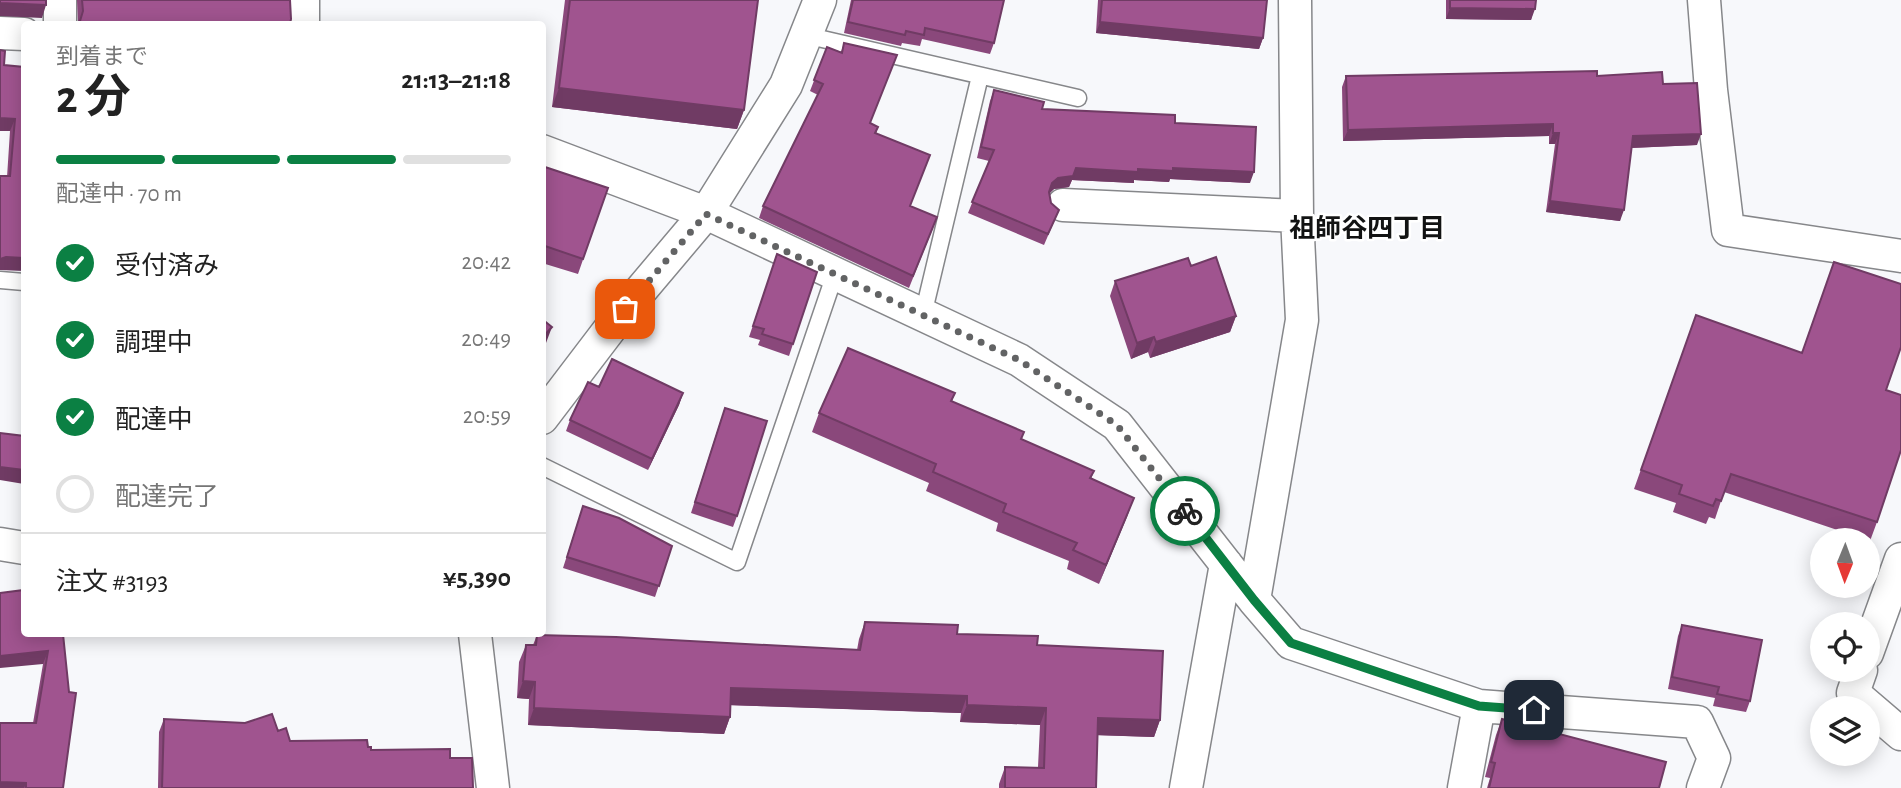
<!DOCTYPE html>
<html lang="ja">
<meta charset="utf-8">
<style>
body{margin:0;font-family:"Alegreya Sans","Noto Sans JP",sans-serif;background:#f6f6f6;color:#222;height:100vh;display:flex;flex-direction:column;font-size:26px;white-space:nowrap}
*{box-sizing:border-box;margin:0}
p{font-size:23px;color:#767676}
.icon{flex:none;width:38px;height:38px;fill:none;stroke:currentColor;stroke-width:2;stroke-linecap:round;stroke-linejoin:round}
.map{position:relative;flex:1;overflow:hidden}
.side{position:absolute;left:21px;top:21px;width:525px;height:616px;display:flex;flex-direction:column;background:#fff;border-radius:7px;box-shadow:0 4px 18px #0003}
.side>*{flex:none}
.needle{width:46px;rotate:181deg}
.buttons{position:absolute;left:1810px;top:528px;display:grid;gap:14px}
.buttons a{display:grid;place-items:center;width:70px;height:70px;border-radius:50%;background:#fff;box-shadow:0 4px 18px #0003;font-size:35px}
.pin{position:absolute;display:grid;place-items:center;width:60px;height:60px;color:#fff;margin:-30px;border-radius:14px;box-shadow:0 4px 10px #0006}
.courier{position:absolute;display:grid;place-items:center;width:70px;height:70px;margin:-35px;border:5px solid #0b8043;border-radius:50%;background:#fff;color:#222;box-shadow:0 2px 9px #0007}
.overview em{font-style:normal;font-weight:700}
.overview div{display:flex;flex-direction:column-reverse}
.overview{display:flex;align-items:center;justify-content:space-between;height:119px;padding:0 35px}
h1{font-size:46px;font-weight:700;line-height:52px}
.bar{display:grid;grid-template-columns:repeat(4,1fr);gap:10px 7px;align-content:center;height:84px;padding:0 35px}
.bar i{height:9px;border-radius:5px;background:#e0e0e0}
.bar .on{background:#0b8043}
.bar p{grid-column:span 4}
.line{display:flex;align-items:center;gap:18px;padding:0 35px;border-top:2px solid #e0e0e0}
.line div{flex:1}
ol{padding:0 35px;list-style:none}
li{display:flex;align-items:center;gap:21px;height:77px}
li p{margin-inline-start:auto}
li .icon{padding:7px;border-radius:50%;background:#0b8043;color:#fff;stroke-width:4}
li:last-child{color:#767676}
li i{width:38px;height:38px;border:4px solid #e0e0e0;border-radius:50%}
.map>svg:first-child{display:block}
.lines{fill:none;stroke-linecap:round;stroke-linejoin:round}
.service-casing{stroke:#86878a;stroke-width:19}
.minor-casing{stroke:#86878a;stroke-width:35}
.service{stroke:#fff;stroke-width:16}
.minor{stroke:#fff;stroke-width:32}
.wall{fill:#8a487b}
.shaded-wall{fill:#703b64}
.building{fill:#a0548f;stroke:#703b64;stroke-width:2}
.done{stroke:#626364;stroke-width:7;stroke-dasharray:0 12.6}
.route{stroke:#0b8043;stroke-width:9}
.labels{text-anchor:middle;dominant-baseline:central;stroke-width:5;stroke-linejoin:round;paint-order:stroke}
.neighbourhood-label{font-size:26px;font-weight:bold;fill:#121313;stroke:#fff}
</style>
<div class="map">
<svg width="1901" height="788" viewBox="0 0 1901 788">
<rect width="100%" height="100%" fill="#f7f8fb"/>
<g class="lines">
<g class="service-casing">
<path id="service" d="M805 35 1078 98
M0 280 24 282
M923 315 980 76
M542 466 737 562 835 274"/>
</g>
<g class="minor-casing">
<path id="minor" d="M60 0V24
M1704 0 1711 90 1728 230 1901 256
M303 24V0
M0 33 24 34
M542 151 706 213 1019 360 1117 425 1254 600 1291 643 1479 706 1697 722 1714 758 1703 788
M1063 205 1297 216
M542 418 625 309 706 213 786 85 820 0
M0 544 24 548
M1254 600 1302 320 1297 216 1295 0
M475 634 493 788
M1867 653 1901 559
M1861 670 1853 693 1901 734
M1186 788 1226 564
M1464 788 1479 706"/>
</g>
<use href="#service" class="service"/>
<use href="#minor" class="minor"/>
</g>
<path class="wall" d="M77 0H290L78 22Z
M565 0H758L744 110 737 129 552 107Z
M851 0H1004L994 43 990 54 922 39 920 46 902 43 901 46 844 33Z
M1098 0H1267L1263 38 1259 49 1096 33Z
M1446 0H1536L1531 20 1446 19Z
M844 43 871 123 878 127 876 134 910 206 933 228 909 288 759 218 763 206 818 95 810 91 827 47 841 52Z
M4 65 24 67 1 270 10 131Z
M1346 76H1597L1663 84 1697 145 1632 148 1620 221 1546 212 1555 144H1549V136L1343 141 1342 87Z
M994 90 1042 109 1175 123 1250 183 1170 179 1169 182 1134 180V183L1072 180 1069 187 1054 189 1049 193 1051 203 1059 210 1044 245 968 213 989 161 977 158 990 101Z
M542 166 608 188 578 274 542 263Z
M777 254 817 272 789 356 758 345 760 340 749 337Z
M1191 266 1236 316 1230 332 1150 358 1148 352 1131 359 1110 296 1115 281Z
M1696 315 1886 390 1877 522 1870 541 1724 492 1715 519 1709 517 1706 524 1673 512 1676 503 1634 489Z
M599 387 683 393 679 405 648 470 566 431 570 420Z
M955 393 952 401 1022 440 1094 471 1091 479 1134 498 1099 584 1067 569 1069 561 996 531 998 523 926 491 929 483 812 432 819 413Z
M721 419 737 516 733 527 691 513Z
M579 518 672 546 655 597 563 568Z
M865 622 1037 645 1160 720 1154 737 1097 735 1096 788H999V784L1005 767H1038L1040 725 960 722 961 713 730 705V717L724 734 528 725 529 699 517 698 519 662 526 645H533L537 635 857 650 859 639Z
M1682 625 1750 701 1746 712 1713 706 1715 698 1668 689 1678 636Z
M24 634H63V788H0L33 723 43 664Z
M164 719 278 731 290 741 368 747 371 750 450 758 473 788H158L159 732Z
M1502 719 1659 788H1487L1490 778 1485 777 1496 735Z"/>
<path class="shaded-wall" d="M0 3 46 5 42 18 0 16Z
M1450 8 1535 9 1531 20 1446 19Z
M1100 22 1263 38 1259 49 1096 33Z
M559 88 744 110 737 129 552 107Z
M0 118 15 119 10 131H0Z
M1553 124 1549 136 1343 141 1348 130Z
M1553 133H1559L1555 144H1549Z
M1701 134 1697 145 1629 148 1633 136Z
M1076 168 1138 169 1173 168 1254 172 1250 183 1170 179 1169 182 1134 180V183L1072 180 1069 187 1054 189 1048 195 1052 183 1058 178Z
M1550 201 1624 210 1620 221 1546 212Z
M6 257 24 258V271L0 270V259Z
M1236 316 1230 332 1150 358 1156 342Z
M552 327 546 343 542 347V338Z
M1154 337 1148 352 1131 359 1137 343Z
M683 393 679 405 648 470 652 459Z
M0 467 24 470V484L0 480Z
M1134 498 1127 517 1099 584 1106 565Z
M48 651 43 664 0 668V656Z
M523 681 535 682 529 699 517 698Z
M731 688 967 696 961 713 725 705Z
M967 705 1046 708 1040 725 960 722Z
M534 708 730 717 724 734 528 725Z
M1098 718 1160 720 1154 737 1092 735Z
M0 782 26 783 24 788H0Z"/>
<path class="building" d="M0 0H46V5L0 3Z
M82 0H290L291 19 290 24H75L80 21 83 11Z
M570 0H758L744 110 559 88Z
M853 0H1004L994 43 925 28 924 35 906 31 905 35 848 22Z
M1102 0H1267L1263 38 1100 22Z
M1450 0H1536L1535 9 1450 8Z
M844 43 897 55 870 123 878 127 875 133 930 155 910 206 937 217 913 276 763 206 823 84 814 80 827 47 842 53Z
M0 50 5 51 4 65 24 67V258L6 257 0 259V176H10L15 119 0 118Z
M1597 71V76L1662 72 1663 84 1697 83 1701 134 1633 136 1624 210 1550 201 1559 133H1553V124L1348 130 1346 76Z
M994 90 1044 102 1042 109 1175 115V123L1256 127 1254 172 1173 168V171L1138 169V172L1076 168 1073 176 1058 178 1052 183 1049 192 1051 203 1059 210 1048 234 972 202 994 150 981 147Z
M542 166 608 188 583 259 542 245Z
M777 254 817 272 793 344 762 334 764 329 753 326Z
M1216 257 1236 316 1156 342 1154 337 1137 343 1115 281 1188 258 1191 266Z
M1834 262 1901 284V347L1886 390 1901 395V450L1877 522 1731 474 1721 501 1716 499 1713 506 1679 494 1682 485 1641 470 1696 315 1802 353Z
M542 319 552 327 542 338Z
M848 348 955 393 951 401 1024 432 1021 439 1094 471 1090 478 1134 498 1106 565 1073 550 1077 543 1003 512 1006 504 933 472 936 464 819 413Z
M612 359 683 393 652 459 570 420 588 382 599 387Z
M725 408 767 421 737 516 695 502Z
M0 433 24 436V470L0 467Z
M583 506 619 518 672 546 659 586 567 557Z
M24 590V634H63L69 692 76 693 63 788H26V783L0 782V723H36L48 651 0 656V593Z
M865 622 958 625 957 634 1038 636 1037 645 1163 651 1160 720 1098 718 1096 788H1005V767L1044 768 1046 708 967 705V696L731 688 730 717 534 708 535 682 523 681 526 645H536L537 635 616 637 860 650Z
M1682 625 1762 640 1750 701 1717 694 1719 687 1672 677Z
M272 714 278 731 286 728 290 741 367 740 368 747H371V750L450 749V758H472L473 788H162L164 719 245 723Z
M1502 719 1666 762 1659 788H1489L1495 763 1491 762Z"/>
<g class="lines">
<path class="done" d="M625 309 706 214 1019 360 1117 425 1185 511"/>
<path class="route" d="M1185 511 1254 600 1291 643 1479 706 1534 710"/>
</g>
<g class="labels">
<g class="neighbourhood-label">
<text x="1367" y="229">祖師谷四丁目</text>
</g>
</g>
</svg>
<div class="buttons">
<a><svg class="needle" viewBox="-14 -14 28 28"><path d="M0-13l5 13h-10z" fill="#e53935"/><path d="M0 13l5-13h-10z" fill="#767676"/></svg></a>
<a><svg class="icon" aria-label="locate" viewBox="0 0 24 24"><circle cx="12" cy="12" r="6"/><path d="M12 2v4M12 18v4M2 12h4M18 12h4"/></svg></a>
<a><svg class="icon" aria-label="layers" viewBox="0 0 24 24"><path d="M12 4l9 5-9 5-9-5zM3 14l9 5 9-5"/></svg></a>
</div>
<div class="pin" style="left:625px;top:309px;background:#ea580c"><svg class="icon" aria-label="bag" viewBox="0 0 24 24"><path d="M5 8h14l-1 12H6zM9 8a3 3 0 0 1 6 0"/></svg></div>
<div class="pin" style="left:1534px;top:710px;background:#1f2937"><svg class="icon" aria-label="home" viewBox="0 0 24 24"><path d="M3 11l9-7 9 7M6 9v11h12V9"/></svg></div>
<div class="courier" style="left:1185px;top:511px"><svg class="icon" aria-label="bike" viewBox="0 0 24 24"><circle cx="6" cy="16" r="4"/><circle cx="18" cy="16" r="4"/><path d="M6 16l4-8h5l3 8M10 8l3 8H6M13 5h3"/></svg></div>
<section class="side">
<div class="overview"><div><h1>2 分</h1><p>到着まで</p></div><em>21:13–21:18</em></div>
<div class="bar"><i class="on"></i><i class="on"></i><i class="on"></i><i></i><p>配達中 · 70 m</p></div>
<ol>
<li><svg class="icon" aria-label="check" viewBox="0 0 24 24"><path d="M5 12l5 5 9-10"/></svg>受付済み<p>20:42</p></li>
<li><svg class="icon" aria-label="check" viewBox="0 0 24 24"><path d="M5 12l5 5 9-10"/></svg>調理中<p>20:49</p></li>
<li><svg class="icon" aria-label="check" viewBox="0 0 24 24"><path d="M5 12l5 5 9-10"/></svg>配達中<p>20:59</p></li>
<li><i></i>配達完了</li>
</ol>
<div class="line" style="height:91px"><div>注文 #3193</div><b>¥5,390</b></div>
</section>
</div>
